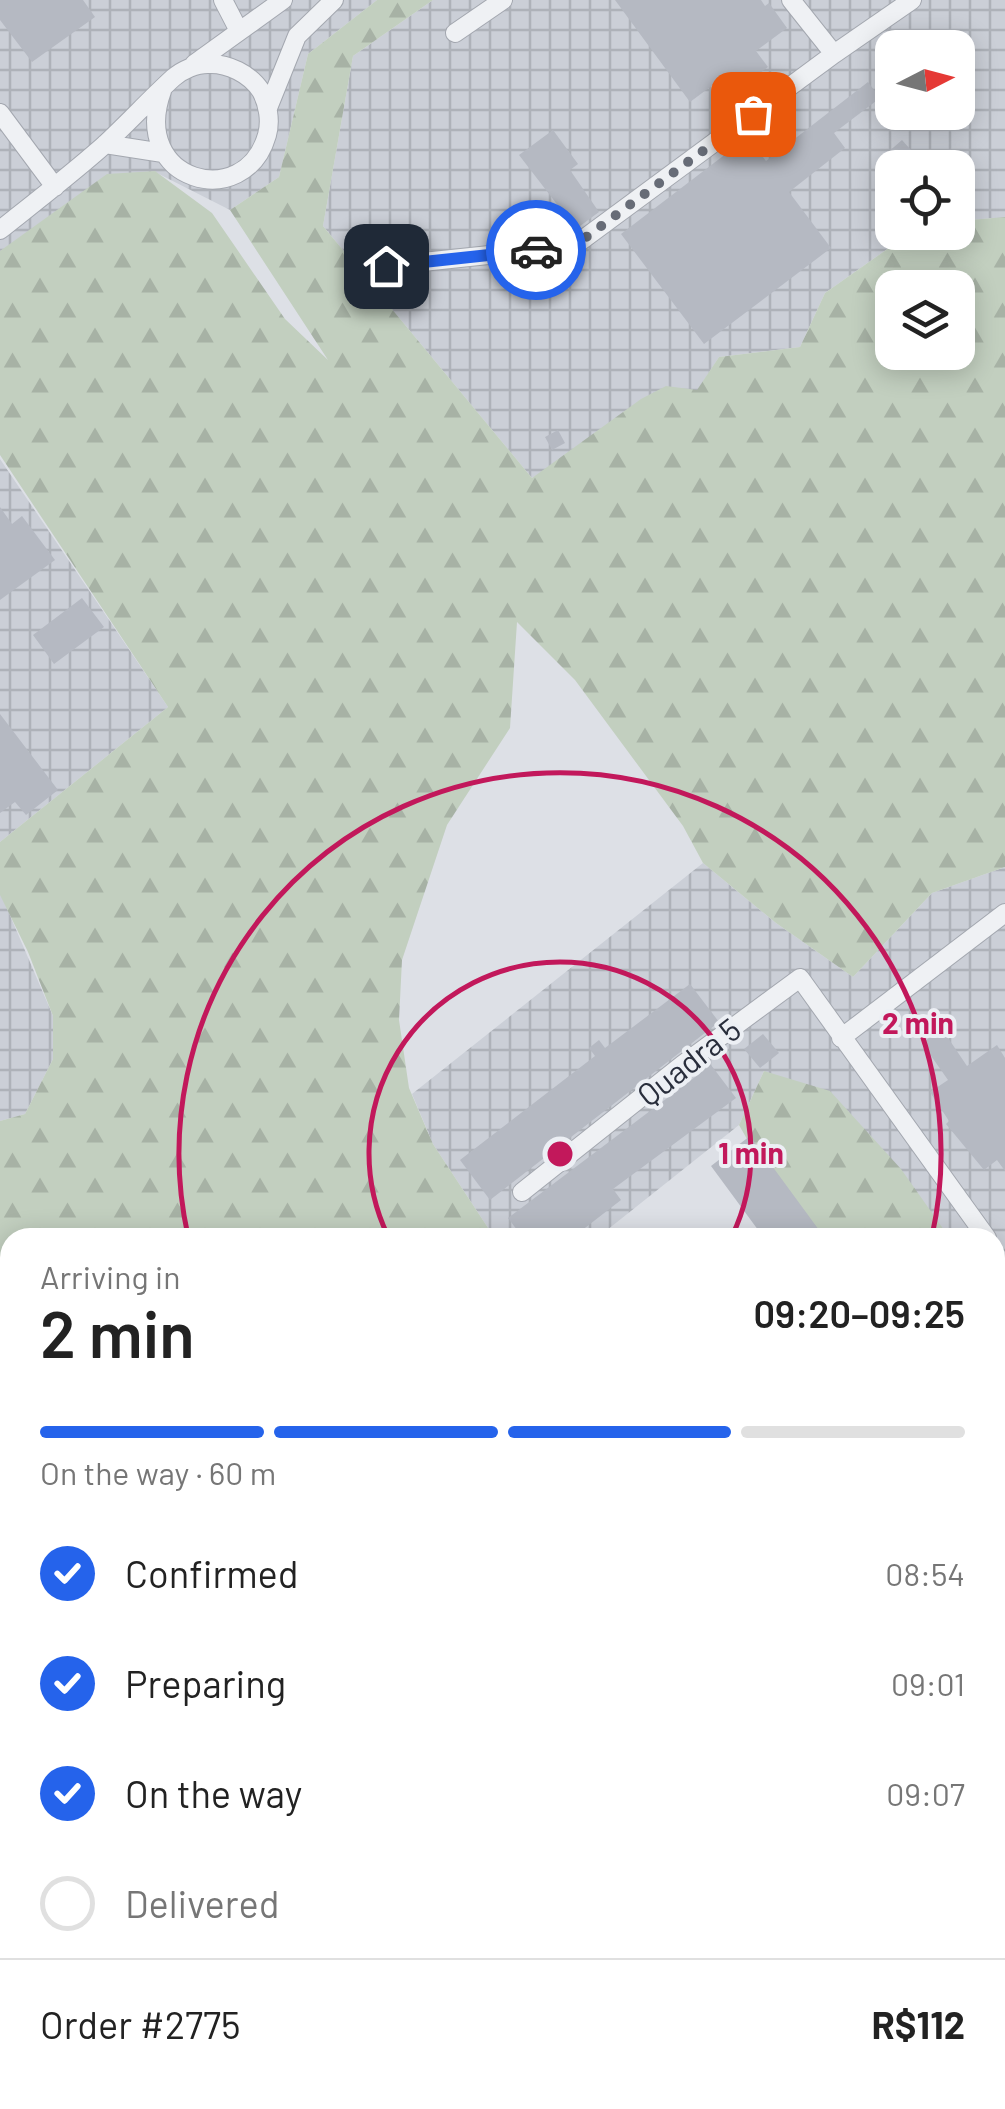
<!DOCTYPE html>
<meta charset="utf-8">
<style>
body{margin:0;font-family:Barlow,sans-serif;background:#f6f6f6;color:#222;height:100vh;display:flex;flex-direction:column;font-size:38px;white-space:nowrap}
*{box-sizing:border-box;margin:0}
p{font-size:32px;color:#767676}
.icon{flex:none;width:55px;height:55px;fill:none;stroke:currentColor;stroke-width:2;stroke-linecap:round;stroke-linejoin:round}
.map{position:relative;flex:1;overflow:hidden}
.sheet{position:absolute;left:0px;top:1228px;width:1005px;height:882px;display:flex;flex-direction:column;background:#fff;border-radius:30px 30px 0 0;box-shadow:0 5px 25px #0003}
.sheet>*{flex:none}
.needle{width:65px;rotate:84deg}
.tools{position:absolute;left:875px;top:30px;display:grid;gap:20px}
.tools a{display:grid;place-items:center;width:100px;height:100px;border-radius:20px;background:#fff;box-shadow:0 5px 25px #0003;font-size:50px}
.pin{position:absolute;display:grid;place-items:center;width:85px;height:85px;color:#fff;margin:-42px;border-radius:20px;box-shadow:0 5px 15px #0006}
.courier{position:absolute;display:grid;place-items:center;width:100px;height:100px;margin:-50px;border:8px solid #2563eb;border-radius:50%;background:#fff;color:#222;box-shadow:0 2px 12px #0007}
.summary em{font-style:normal;font-weight:600}
.summary div{display:flex;flex-direction:column-reverse}
.summary{display:flex;align-items:center;justify-content:space-between;height:170px;padding:0 40px}
h1{font-size:65px;font-weight:600;line-height:75px}
.bar{display:grid;grid-template-columns:repeat(4,1fr);gap:15px 10px;align-content:center;height:120px;padding:0 40px}
.bar i{height:12px;border-radius:8px;background:#e0e0e0}
.bar .on{background:#2563eb}
.bar p{grid-column:span 4}
.line{display:flex;align-items:center;gap:25px;padding:0 40px;border-top:2px solid #e0e0e0}
.line div{flex:1}
ol{padding:0 40px;list-style:none}
li{display:flex;align-items:center;gap:30px;height:110px}
li p{margin-inline-start:auto}
li .icon{padding:10px;border-radius:50%;background:#2563eb;color:#fff;stroke-width:4}
li:last-child{color:#767676}
li i{width:55px;height:55px;border:5px solid #e0e0e0;border-radius:50%}
.map>svg:first-child{display:block}
.industrial{fill:url(#industrial-grid);fill-rule:evenodd}
.forest{fill:url(#forest-firs);fill-rule:evenodd}
.wetland{fill:url(#wetland-marsh)}
.water{fill:url(#water-rules)}
.building{fill:#b5b9c2}
.lines{fill:none;stroke-linecap:round;stroke-linejoin:round}
.minor-casing{stroke:#a3a7af;stroke-width:20}
.minor{stroke:#eff1f4;stroke-width:18}
.done{stroke:#676c77;stroke-width:10;stroke-dasharray:0 18}
.route{stroke:#2563eb;stroke-width:12}
.ring{fill:none;stroke:#c2185b;stroke-width:5}
.labels{text-anchor:middle;dominant-baseline:central;stroke-width:8;stroke-linejoin:round;paint-order:stroke}
.street-label{font-size:32px;fill:#282d3b;stroke:#eceff4}
.centre{fill:#c2185b;stroke:#eceff4;stroke-width:5}
.ring-label{font-size:30px;text-anchor:middle;font-weight:bold;fill:#c2185b;stroke:#eceff4;stroke-width:8;stroke-linejoin:round;paint-order:stroke}
</style>
<div class="map">
<svg width="1005" height="2109" viewBox="0 0 1005 2109">
<defs>
<pattern id="industrial-grid" width="8" height="8" patternUnits="userSpaceOnUse" patternTransform="scale(2.5)"><rect width="8" height="8" fill="#cbcfd7"/><path d="M0 4h8M4 0v8" fill="none" stroke="#aeb2b9"/></pattern>
<pattern id="forest-firs" width="22" height="20" patternUnits="userSpaceOnUse" patternTransform="scale(2.5)"><rect width="22" height="20" fill="#c2cfbf"/><path d="M5 1l3.5 6h-7zM16 11l3.5 6h-7z" fill="#a7b2a5"/></pattern>
<pattern id="wetland-marsh" width="20" height="14" patternUnits="userSpaceOnUse" patternTransform="scale(2.5)"><rect width="20" height="14" fill="#c2cfbf"/><path d="M1 5h8M5 5V1M11 12h8M15 12V8" fill="none" stroke="#a7b2a5"/></pattern>
<pattern id="water-rules" width="6" height="5" patternUnits="userSpaceOnUse" patternTransform="scale(2.5)"><rect width="6" height="5" fill="#9aacc3"/><path d="M0 2.5h6" fill="none" stroke="#7e8ca0"/></pattern>
</defs>
<rect width="100%" height="100%" fill="#dde0e6"/>
<path class="industrial" d="M0 0H377L308 54 279 177 230 210 155 172 0 251Z
M433 0H1005V217L958 221V168H892V232L910 233 825 293 800 347 719 357 697 391 532 478 323 226 353 56ZM892 48H958V112H892Z
M0 459 168 707 0 842Z
M703 863 776 923 853 977 932 893 1005 867V1495L995 1503V1238L949 1237 934 1217 764 1071 739 1125 597 1238 494 1237 433 1144 412 1094Z
M0 892 53 1016V1059L25 1114 0 1121Z"/>
<path class="forest" d="M377 0H433L353 56 323 226 532 478 641 399 666 386 697 390 719 357 800 347 825 293 910 233 958 232V221L1005 217V867L932 893 853 977 776 923 703 863 683 826 575 680 517 622 510 728 447 825 402 960 399 1020 409 1088 433 1144 494 1237 10 1238V1417L0 1418V1121L25 1114 53 1059V1016L28 952 0 895V842L168 707 0 455V251L107 174 155 171 212 213 285 319 328 360 230 210 279 177 308 54ZM892 288H958V352H892Z
M764 1071 830 1091 901 1169 949 1237H810L809 1232 777 1192 739 1125Z
M1005 1561V1651H995V1567Z"/>
<path class="wetland" d="M10 1417V1728L0 1724V1418Z
M1005 1811V2109H693L708 2100H995V1816Z
M0 1990 10 2003V2100H123L138 2109H0Z"/>
<path class="water" d="M995 1651H1005V1811L995 1815Z
M0 1724 10 1728V2003L0 1990Z
M123 2100H708L693 2109H138Z"/>
<path class="building" d="M0 0H83L95 17 32 62 0 20Z
M615 0H761L765 6 769 3 787 28 756 51 768 67 740 88 729 73 690 102Z
M868 82 880 98 834 133 845 148 789 192 831 248 704 344 621 234 748 137 766 161Z
M553 130 578 164 570 170 599 212 576 229 519 155Z
M902 140 919 159 910 168H899L886 154Z
M558 430 565 443 552 450 545 437Z
M0 507 12 524 22 516 55 560 0 600Z
M82 598 104 627 54 664 33 635Z
M0 714 58 790 26 815 15 802 0 813Z
M690 984 719 1022 490 1200 460 1160 595 1056 589 1048 599 1040 605 1048Z
M942 1029 967 1066 997 1045 1005 1058V1171L997 1160 984 1170 946 1124 949 1121 930 1092 948 1080 922 1043Z
M763 1034 779 1053 760 1068 744 1049Z
M711 1065 736 1098 613 1189 621 1200 572 1238H523L508 1218Z
M750 1136 819 1230 809 1238H764L711 1166Z"/>
<g class="lines">
<g class="minor-casing">
<path id="minor" d="M223 0 239 31
M455 33 503 0
M834 54 912 0
M194 64 283 0
M268 108 297 36 334 0
M0 113 55 187
M105 144 163 153
M0 230C34 203 69 176 102 147 126 125 149 100 173 78 182 70 196 64 208 64 228 63 250 74 261 91 268 104 271 121 267 135 245 213 129 182 162 91
M385 266 574 246 834 54 791 0
M841 1038 1005 913
M522 1192 682 1065 800 978 987 1238
M995 1315 1005 1306"/>
</g>
<use href="#minor" class="minor"/>
</g>
<g class="lines">
<path class="done" d="M536 250 574 246 753 114"/>
<path class="route" d="M386 266 536 250"/>
</g>
<g class="ring">
<path d="M388 1236A191 191 0 1 1 732 1236"/>
<path d="M188 1236A381 381 0 1 1 932 1236"/>
</g>
<g class="labels">
<g class="street-label">
<text transform="translate(688 1061) rotate(-38)">Quadra 5</text>
</g>
</g>
<circle cx="560" cy="1154" r="15" class="centre"/>
<g class="ring-label">
<text x="918" y="1034">2 min</text>
<text x="751" y="1164">1 min</text>
</g>
</svg>
<div class="tools">
<a><svg class="needle" viewBox="-14 -14 28 28"><path d="M0-13l5 13h-10z" fill="#e53935"/><path d="M0 13l5-13h-10z" fill="#767676"/></svg></a>
<a><svg class="icon" aria-label="locate" viewBox="0 0 24 24"><circle cx="12" cy="12" r="6"/><path d="M12 2v4M12 18v4M2 12h4M18 12h4"/></svg></a>
<a><svg class="icon" aria-label="layers" viewBox="0 0 24 24"><path d="M12 4l9 5-9 5-9-5zM3 14l9 5 9-5"/></svg></a>
</div>
<div class="pin" style="left:753px;top:114px;background:#ea580c"><svg class="icon" aria-label="bag" viewBox="0 0 24 24"><path d="M5 8h14l-1 12H6zM9 8a3 3 0 0 1 6 0"/></svg></div>
<div class="pin" style="left:386px;top:266px;background:#1f2937"><svg class="icon" aria-label="home" viewBox="0 0 24 24"><path d="M3 11l9-7 9 7M6 9v11h12V9"/></svg></div>
<div class="courier" style="left:536px;top:250px"><svg class="icon" aria-label="car" viewBox="0 0 24 24"><path d="M5 17H2v-5l4-1 3-4h7l3 4 3 1v5h-3M9 17h6M6 11h13"/><circle cx="7" cy="17" r="2"/><circle cx="17" cy="17" r="2"/></svg></div>
<section class="sheet">
<div class="summary"><div><h1>2 min</h1><p>Arriving in</p></div><em>09:20–09:25</em></div>
<div class="bar"><i class="on"></i><i class="on"></i><i class="on"></i><i></i><p>On the way · 60 m</p></div>
<ol>
<li><svg class="icon" aria-label="check" viewBox="0 0 24 24"><path d="M5 12l5 5 9-10"/></svg>Confirmed<p>08:54</p></li>
<li><svg class="icon" aria-label="check" viewBox="0 0 24 24"><path d="M5 12l5 5 9-10"/></svg>Preparing<p>09:01</p></li>
<li><svg class="icon" aria-label="check" viewBox="0 0 24 24"><path d="M5 12l5 5 9-10"/></svg>On the way<p>09:07</p></li>
<li><i></i>Delivered</li>
</ol>
<div class="line" style="height:130px"><div>Order #2775</div><b>R$112</b></div>
</section>
</div>
